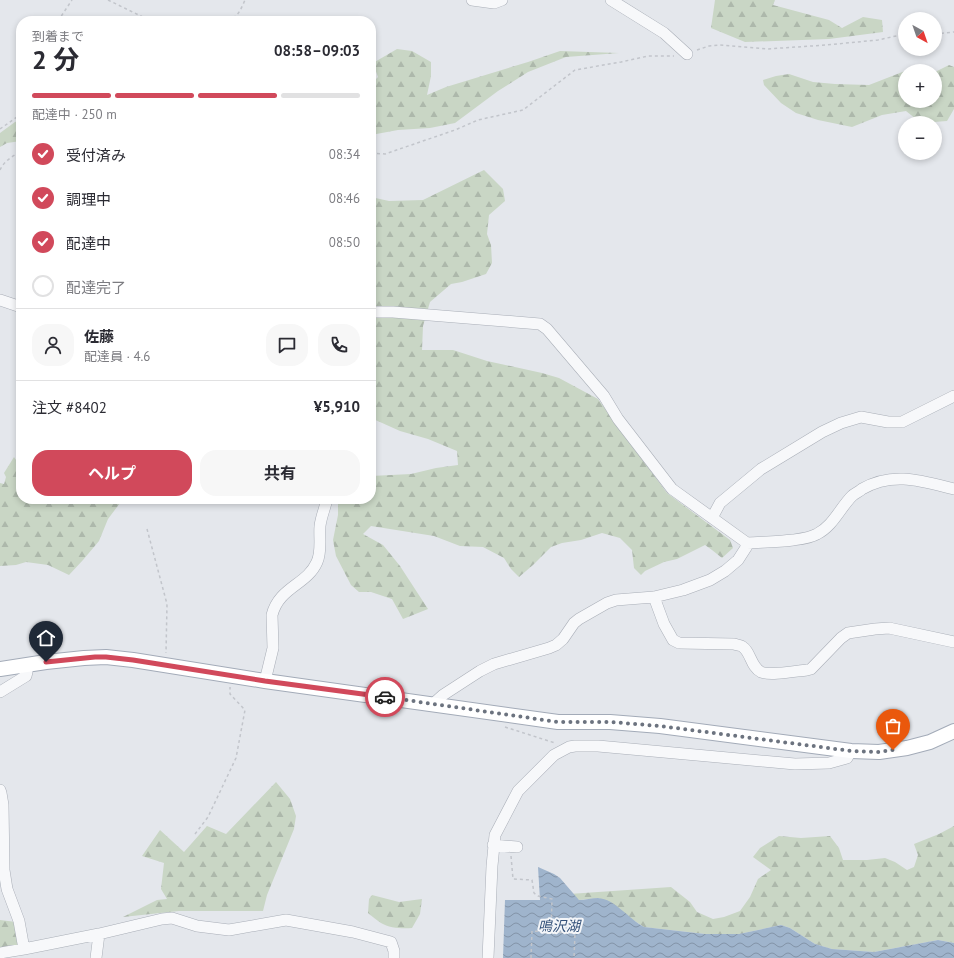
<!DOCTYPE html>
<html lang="ja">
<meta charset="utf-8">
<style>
body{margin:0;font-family:"PT Sans","Noto Sans JP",sans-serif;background:#f7f7f7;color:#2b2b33;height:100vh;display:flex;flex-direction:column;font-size:15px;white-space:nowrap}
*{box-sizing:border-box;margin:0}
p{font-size:13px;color:#7c7c81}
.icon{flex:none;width:22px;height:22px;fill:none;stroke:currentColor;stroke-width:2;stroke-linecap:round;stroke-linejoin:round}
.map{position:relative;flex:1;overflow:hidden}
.panel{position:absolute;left:16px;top:16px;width:360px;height:488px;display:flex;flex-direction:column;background:#fff;border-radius:16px;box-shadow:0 2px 6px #0003}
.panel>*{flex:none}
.needle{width:26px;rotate:140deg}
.controls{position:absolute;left:898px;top:12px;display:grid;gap:8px}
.controls a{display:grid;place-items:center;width:44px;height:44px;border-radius:50%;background:#fff;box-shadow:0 2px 6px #0003;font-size:20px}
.pin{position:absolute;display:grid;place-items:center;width:34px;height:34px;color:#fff;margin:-41px -17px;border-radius:50% 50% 50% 0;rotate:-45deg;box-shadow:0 0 4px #0007}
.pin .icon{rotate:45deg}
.courier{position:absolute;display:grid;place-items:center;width:40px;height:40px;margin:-20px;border:3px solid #d1495b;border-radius:50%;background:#fff;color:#222;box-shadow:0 1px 5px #0007}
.summary em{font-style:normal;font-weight:700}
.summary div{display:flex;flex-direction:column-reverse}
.summary{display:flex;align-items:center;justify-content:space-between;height:68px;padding:0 16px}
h1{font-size:26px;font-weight:700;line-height:30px}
.bar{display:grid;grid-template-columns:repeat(4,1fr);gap:6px 4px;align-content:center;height:48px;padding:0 16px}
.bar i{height:5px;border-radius:3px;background:#e1e1e2}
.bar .active{background:#d1495b}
.bar p{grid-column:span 4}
.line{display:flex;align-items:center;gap:10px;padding:0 16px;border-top:1px solid #e1e1e2}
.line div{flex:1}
.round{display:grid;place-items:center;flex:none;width:42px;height:42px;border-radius:16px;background:#f7f7f7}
ol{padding:0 16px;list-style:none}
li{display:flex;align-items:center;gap:12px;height:44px}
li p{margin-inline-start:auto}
li .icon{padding:4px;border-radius:50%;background:#d1495b;color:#fff;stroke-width:4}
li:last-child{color:#7c7c81}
li i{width:22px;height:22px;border:2px solid #e1e1e2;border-radius:50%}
.cta{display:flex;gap:8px;margin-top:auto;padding:8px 16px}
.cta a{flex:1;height:46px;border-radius:16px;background:#d1495b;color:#fff;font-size:16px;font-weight:700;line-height:46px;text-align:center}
.cta a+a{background:#f7f7f7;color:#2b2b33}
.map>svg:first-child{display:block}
.forest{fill:url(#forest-firs)}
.water{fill:url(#water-waves)}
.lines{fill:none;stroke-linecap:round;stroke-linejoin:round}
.minor-casing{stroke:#a9aeb7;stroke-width:12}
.major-casing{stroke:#a3abb8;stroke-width:16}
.path{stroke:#c2c5cb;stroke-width:1.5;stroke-dasharray:3 3;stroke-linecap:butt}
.minor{stroke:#f7f8fa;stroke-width:11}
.major{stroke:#fff;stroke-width:14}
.done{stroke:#6c737f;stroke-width:4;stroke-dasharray:0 7.2}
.route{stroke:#d1495b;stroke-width:5}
.labels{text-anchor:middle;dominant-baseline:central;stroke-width:4;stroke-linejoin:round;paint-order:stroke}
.water-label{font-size:14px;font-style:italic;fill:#34527a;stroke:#f4f6f9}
</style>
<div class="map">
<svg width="954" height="958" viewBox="0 0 954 958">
<defs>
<pattern id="forest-firs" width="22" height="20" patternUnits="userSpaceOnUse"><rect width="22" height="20" fill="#c9d6c5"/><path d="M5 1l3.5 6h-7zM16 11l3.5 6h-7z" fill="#adb8ab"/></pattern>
<pattern id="water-waves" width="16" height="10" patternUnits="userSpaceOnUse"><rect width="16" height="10" fill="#9fb4cc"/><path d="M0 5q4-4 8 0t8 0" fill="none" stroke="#8293a7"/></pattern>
</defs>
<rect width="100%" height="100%" fill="#e4e7ec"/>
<path class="forest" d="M715 0H775L773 5 829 20 842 28 863 17 882 20 883 32 829 39 745 42 711 28Z
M397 49 412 51 431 62V76L427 95 446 87 528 62 560 51 619 53 566 57 528 72 498 91 455 123 430 128 398 130 371 135V84L378 77 373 63Z
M949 65 954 67V109L947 121 921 123 906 111 882 115 852 127 818 120 796 113 781 103 764 85 763 80 776 76 789 74 813 82 835 84 869 85 905 71V101H935V72Z
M21 120V141L7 143 0 147V133L15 122Z
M484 170 503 189 505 201 489 215 487 234 491 245 492 263 486 274 462 282 451 284 430 302 423 326 422 350H453L487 361 542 373 559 378 598 399 667 493 730 540 733 548 722 558 712 550 705 545 677 559 664 562 645 571 641 575 634 568 632 550 620 538 602 533 581 540 562 543 551 547 533 565 519 577 511 569 504 558 483 547 460 546 434 536 371 526 363 534 383 545 400 566 428 609 403 619 392 599 371 592H359L351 585 336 556 333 540 338 515V499H371V476L411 474 436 468 458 465 457 451 428 439 400 431 371 418V197L389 201 423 200Z
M14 457 20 466 17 480 21 482V499H123L108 519 99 541 83 560 69 575 48 565 26 562 16 565 0 566V483L4 484 6 477 4 473Z
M276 782 290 799 296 816 294 829 267 895 263 911H179L123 917 157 900 167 899 161 889 164 863 142 856 160 830 184 852 207 826 226 834Z
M954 826V943L938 940 874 952 832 949 815 944 790 928 781 925 739 934H705L644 927 599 898 579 900 569 894 671 887 690 902 697 912 713 919 724 917 740 911 750 897 758 879 771 870 753 857 760 848 779 836 801 838 830 836 839 848 843 860H867L885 858 895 862 907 870 914 867 918 855 914 844 939 834Z
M372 895 399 902 422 899 420 914 412 928C403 929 389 928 381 923 376 920 372 916 368 913L369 899Z
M0 920 16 922 21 947 0 950Z"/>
<path class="water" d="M538 867 554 874 560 878 579 900C585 900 592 898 598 898 615 899 629 919 644 927L705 934H739L781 925 790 928 815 944 832 949 874 952 938 940 954 943V958H503L505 900H540Z"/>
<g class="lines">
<g class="minor-casing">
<path id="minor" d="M472 0 494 3 502 0
M611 0 664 33 687 54
M0 300 21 307
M371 312H393L540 324 547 329 604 396 618 419 672 489 747 543V546L738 560 725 571 710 580 683 590 654 597 616 600 607 603 579 619 574 623 563 639 556 645 549 648 494 664 480 671 443 695 433 704
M712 518 720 503 761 469 822 432 841 423 861 417 888 422H902L954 396
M747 543C762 542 778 542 793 540 801 539 810 538 817 534 833 526 840 508 852 496 855 493 859 492 862 489 893 471 922 481 954 489
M654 597 664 624 673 640 679 643 734 644C737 645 741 645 743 647 751 653 751 667 761 672 770 676 796 671 807 670L811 669 841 638 848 633 875 629 889 628 954 642
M265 681 273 648 272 615C279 587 307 585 317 562 322 551 319 538 320 526 321 517 325 508 327 499
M0 692 26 676 27 672V665
M0 790 1 793 3 805 4 870 7 889 19 921 24 949
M493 845 517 847
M99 934 162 919 172 918 197 926 229 930 286 920 353 932 391 942 394 951V958
M0 953 24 949 99 934 96 958
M488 958 492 866 495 835 518 791 554 755 569 747 575 746H598L795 764 829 763 847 758 851 751"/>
</g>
<g class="major-casing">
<path id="major" d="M0 669 46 662 84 658 106 657 133 660 265 681 558 722H610L660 726 851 751 879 752 907 748 930 742 954 731"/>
</g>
<path class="path" d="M108 0 151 21
M58 21 72 0
M228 21C238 17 241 9 245 0
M935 34 954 32
M697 50 709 46 720 45 767 49 826 45 878 40 905 34
M0 129 21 114
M371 153 385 154 455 130 478 120 523 110 575 70 621 62 648 56H674
M0 170C4 161 13 156 21 151
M147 529 167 604 166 653
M505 727 555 743
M195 834 208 817 236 758 245 710 230 694V687
M511 856 513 879 532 880 534 893 538 896 552 899 551 932
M531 958 532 931 575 933 574 958"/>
<use href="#minor" class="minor"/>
<use href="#major" class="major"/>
</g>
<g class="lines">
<path class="done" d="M385 697 558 722H610L660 726 851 751 879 752 893 750"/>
<path class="route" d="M46 662 95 657H106L133 660 265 681 385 697"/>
</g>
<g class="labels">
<g class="water-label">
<text x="559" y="926">鳴沢湖</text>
</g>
</g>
</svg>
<div class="controls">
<a><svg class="needle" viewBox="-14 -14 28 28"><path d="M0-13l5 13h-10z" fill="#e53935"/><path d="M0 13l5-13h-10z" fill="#7c7c81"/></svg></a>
<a>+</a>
<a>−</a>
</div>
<div class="pin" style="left:893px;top:750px;background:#ea580c"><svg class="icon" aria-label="bag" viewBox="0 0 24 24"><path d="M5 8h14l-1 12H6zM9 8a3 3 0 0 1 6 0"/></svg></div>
<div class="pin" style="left:46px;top:662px;background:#1f2937"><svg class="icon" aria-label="home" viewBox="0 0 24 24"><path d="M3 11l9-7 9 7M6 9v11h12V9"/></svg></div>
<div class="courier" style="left:385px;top:697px"><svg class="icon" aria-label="car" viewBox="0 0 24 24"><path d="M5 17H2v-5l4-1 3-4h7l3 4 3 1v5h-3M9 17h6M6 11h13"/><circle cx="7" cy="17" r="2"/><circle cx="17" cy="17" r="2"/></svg></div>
<section class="panel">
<div class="summary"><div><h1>2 分</h1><p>到着まで</p></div><em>08:58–09:03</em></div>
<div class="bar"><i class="active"></i><i class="active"></i><i class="active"></i><i></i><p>配達中 · 250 m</p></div>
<ol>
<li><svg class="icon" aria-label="check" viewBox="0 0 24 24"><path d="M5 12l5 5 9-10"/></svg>受付済み<p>08:34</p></li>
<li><svg class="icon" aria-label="check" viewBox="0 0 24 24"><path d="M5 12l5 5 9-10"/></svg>調理中<p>08:46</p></li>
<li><svg class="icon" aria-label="check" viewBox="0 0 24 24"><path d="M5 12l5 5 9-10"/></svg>配達中<p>08:50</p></li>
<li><i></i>配達完了</li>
</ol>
<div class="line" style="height:72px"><a class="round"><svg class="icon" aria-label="person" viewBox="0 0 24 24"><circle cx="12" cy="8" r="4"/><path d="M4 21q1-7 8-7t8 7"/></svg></a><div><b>佐藤</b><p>配達員 · 4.6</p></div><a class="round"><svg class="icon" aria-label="chat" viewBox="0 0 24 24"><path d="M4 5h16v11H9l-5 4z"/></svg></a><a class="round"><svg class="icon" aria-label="phone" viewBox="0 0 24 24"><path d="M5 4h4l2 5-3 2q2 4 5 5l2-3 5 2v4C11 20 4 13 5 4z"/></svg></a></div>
<div class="line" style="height:52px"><div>注文 #8402</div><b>¥5,910</b></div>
<div class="cta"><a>ヘルプ</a><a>共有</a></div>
</section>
</div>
